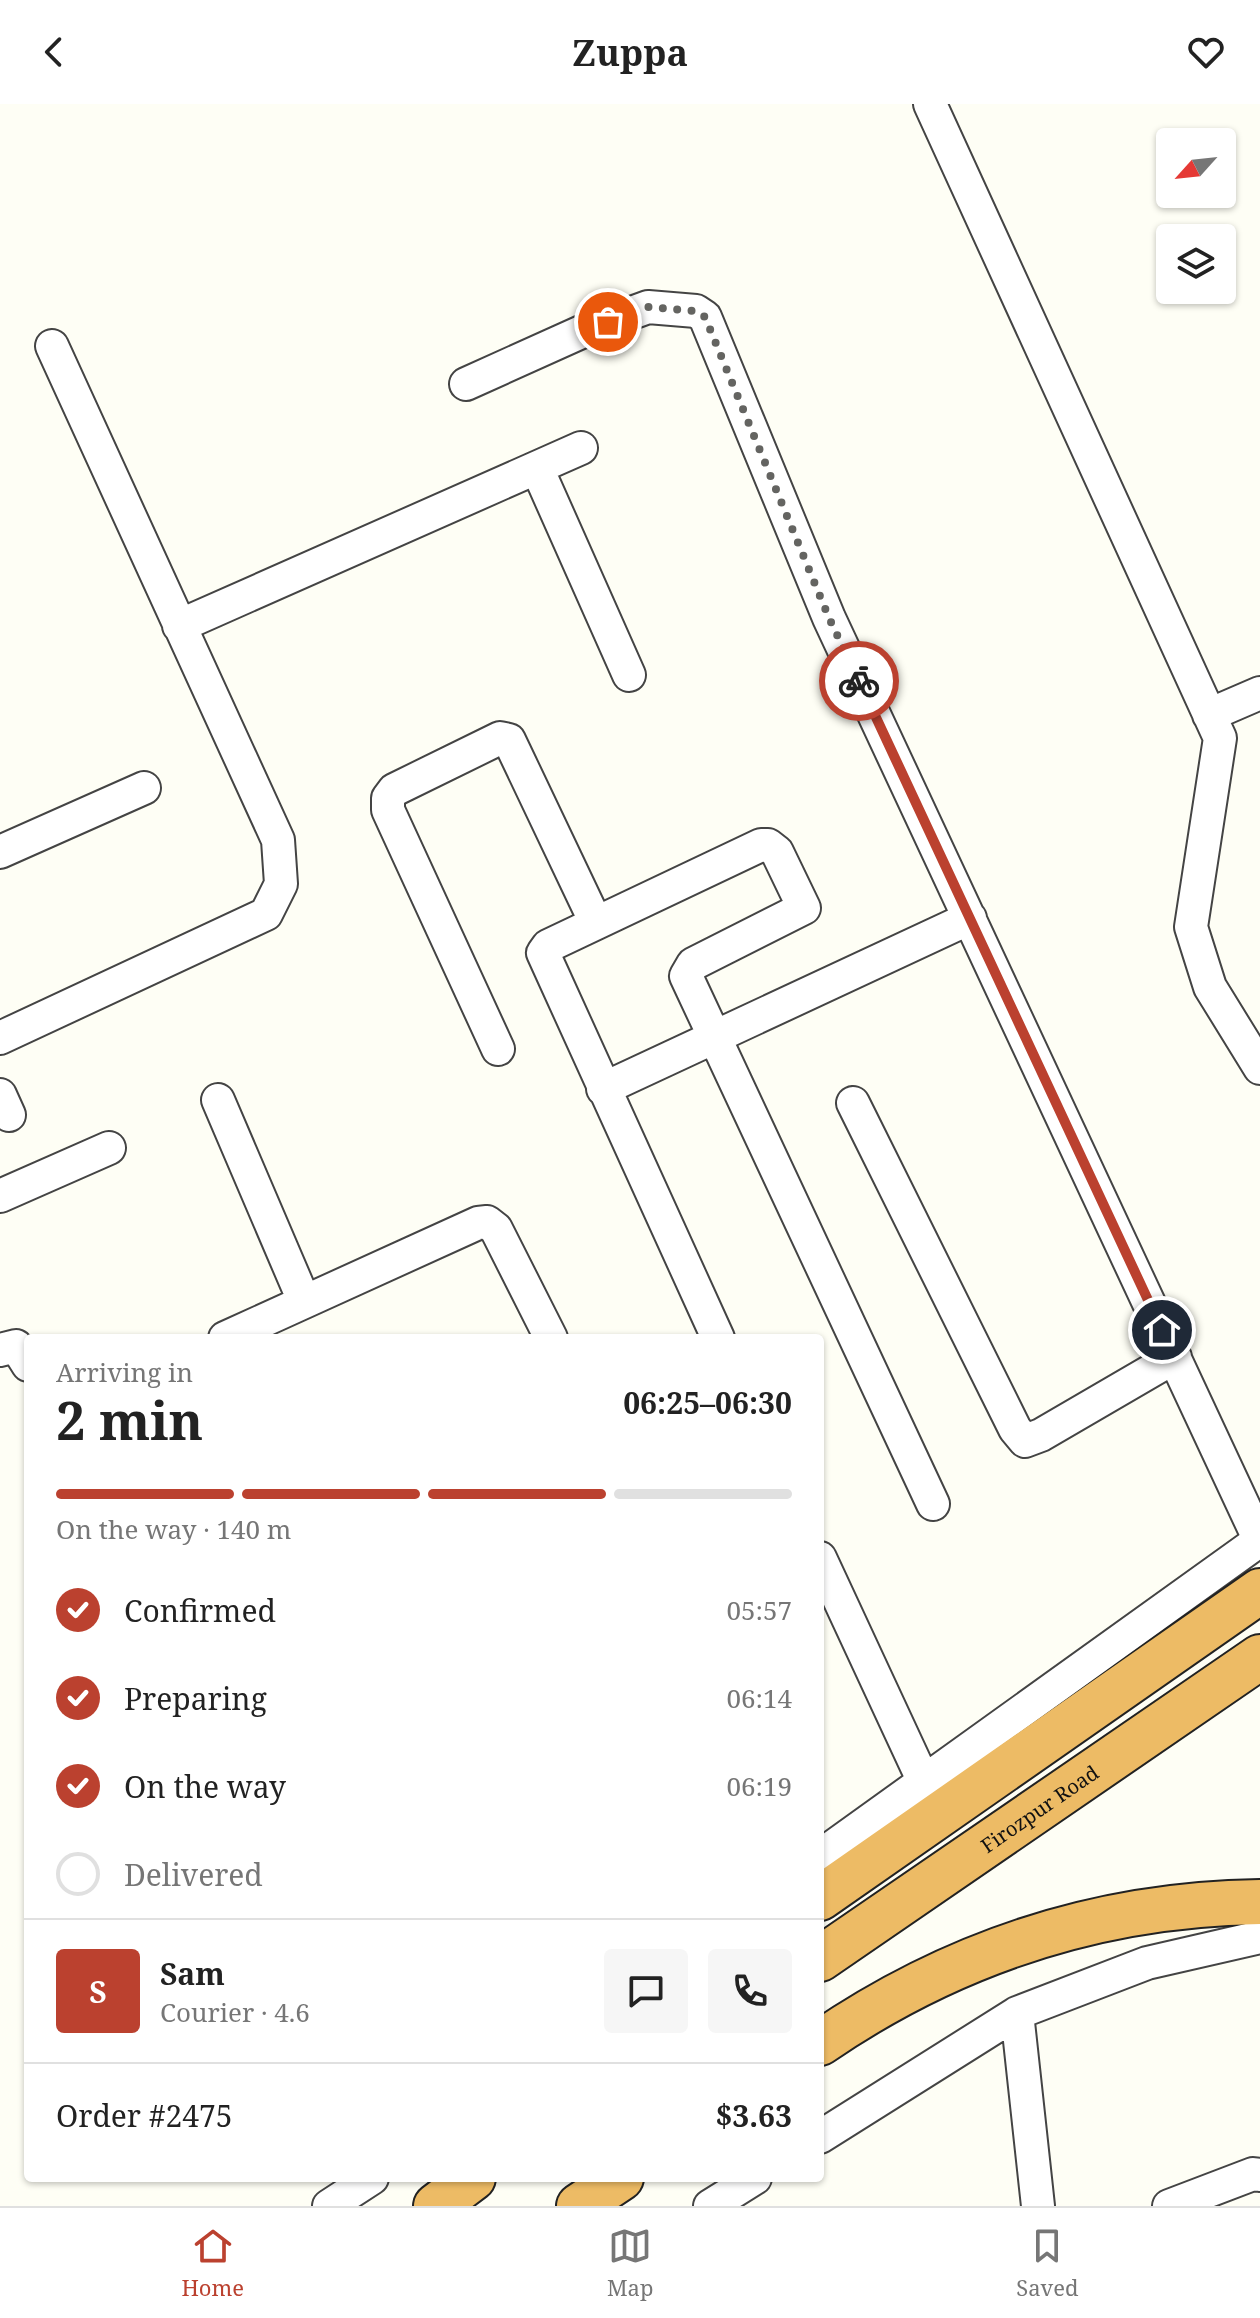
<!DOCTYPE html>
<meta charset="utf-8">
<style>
body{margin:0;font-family:"Noto Serif",serif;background:#f6f6f6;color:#222;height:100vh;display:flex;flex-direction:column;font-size:30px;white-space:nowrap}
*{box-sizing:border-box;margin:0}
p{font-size:26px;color:#767676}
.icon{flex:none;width:44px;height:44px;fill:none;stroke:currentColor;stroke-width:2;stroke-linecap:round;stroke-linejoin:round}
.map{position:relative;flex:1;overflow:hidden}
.drawer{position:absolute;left:24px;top:1230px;width:800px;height:848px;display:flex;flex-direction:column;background:#fff;border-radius:8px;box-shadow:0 2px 6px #0004}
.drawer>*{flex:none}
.needle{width:52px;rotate:243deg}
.fabs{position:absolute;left:1156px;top:24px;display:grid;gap:16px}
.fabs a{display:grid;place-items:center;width:80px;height:80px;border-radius:8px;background:#fff;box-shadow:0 2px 6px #0004;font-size:40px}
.pin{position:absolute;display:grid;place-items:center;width:68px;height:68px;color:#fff;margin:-34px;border:4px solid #fff;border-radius:50%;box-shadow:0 2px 8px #0007}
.courier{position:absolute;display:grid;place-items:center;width:80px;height:80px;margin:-40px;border:6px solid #bb412f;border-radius:50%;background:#fff;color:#222;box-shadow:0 2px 10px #0007}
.overview em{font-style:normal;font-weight:700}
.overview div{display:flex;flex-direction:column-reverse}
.overview{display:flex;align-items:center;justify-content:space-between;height:136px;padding:0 32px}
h1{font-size:52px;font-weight:700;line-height:60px}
.bar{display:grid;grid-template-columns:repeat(4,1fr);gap:12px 8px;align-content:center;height:96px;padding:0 32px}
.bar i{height:10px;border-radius:6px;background:#e0e0e0}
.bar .selected{background:#bb412f}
.bar p{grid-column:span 4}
.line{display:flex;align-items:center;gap:20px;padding:0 32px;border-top:2px solid #e0e0e0}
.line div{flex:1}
.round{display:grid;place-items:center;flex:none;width:84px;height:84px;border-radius:8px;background:#f6f6f6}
ol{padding:0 32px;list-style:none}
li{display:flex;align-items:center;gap:24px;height:88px}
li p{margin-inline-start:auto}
li .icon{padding:8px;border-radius:50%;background:#bb412f;color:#fff;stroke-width:4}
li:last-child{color:#767676}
li i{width:44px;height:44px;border:4px solid #e0e0e0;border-radius:50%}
header{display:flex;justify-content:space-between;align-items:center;height:104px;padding:0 32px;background:#fff;font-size:36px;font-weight:700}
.tabs{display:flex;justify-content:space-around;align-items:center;height:112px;border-top:2px solid #e0e0e0;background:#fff;font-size:22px;color:#767676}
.tabs a{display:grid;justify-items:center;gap:4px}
.tabs .selected{color:#bb412f}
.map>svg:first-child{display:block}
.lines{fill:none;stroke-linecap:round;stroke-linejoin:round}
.minor-casing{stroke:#444;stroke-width:36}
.highway-casing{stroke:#222;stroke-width:48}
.minor{stroke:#fff;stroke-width:32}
.highway{stroke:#edbb65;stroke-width:44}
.done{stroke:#646461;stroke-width:8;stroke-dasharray:0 14.4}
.route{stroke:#bb412f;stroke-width:10}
.labels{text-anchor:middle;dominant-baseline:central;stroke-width:8;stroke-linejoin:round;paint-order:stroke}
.street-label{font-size:20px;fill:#111;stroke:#fff}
</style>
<header><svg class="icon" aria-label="back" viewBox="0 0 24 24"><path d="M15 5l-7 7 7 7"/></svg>Zuppa<svg class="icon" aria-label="heart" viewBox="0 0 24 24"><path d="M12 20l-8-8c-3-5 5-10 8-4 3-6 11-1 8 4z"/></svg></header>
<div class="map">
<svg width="1260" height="2102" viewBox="0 0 1260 2102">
<rect width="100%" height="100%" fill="#fefef5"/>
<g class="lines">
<g class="minor-casing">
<path id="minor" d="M930 0 1220 634 1191 823 1210 883 1260 964
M466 280 588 225 648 203 696 207 705 213 829 514 1260 1437
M537 364 629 571
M179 522 581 344
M1209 611 1260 589
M0 748 144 684
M0 934 266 810 281 780 278 736 52 242
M498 945 388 706V694L394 686 500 634 509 636 596 819
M603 985 970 814
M0 991 9 1011
M218 996 304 1197
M853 999 1015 1325 1025 1337 1041 1331 1175 1253
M0 1092 109 1044
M225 1234 478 1119 487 1118 496 1125 551 1234
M718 1234 543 849 548 842 761 741H768L777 748 804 804 693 860 686 872 933 1400
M0 1246 16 1242 28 1261
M820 1454 924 1678
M820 1752 1260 1436
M1017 1909 1038 2102
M820 2033 1017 1909 1147 1859 1260 1833
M329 2102 372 2074
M710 2102 755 2074
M1169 2102 1253 2070 1260 2071"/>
</g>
<g class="highway-casing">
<g id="highway">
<path d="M820 1794 1260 1487"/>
<path id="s1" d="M820 1855 1260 1553"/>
<path d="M820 1939C953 1848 1099 1800 1260 1798"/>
<path d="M436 2102 473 2074"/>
<path d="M579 2102 621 2074"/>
</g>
</g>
<use href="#minor" class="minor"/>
<use href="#highway" class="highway"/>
</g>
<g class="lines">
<path class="done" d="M608 218 648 203 696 207 705 213 829 514 859 577"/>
<path class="route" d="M859 577 1162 1226"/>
</g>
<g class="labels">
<g class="street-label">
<text stroke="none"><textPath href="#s1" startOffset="266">Firozpur Road</textPath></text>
</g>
</g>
</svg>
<div class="fabs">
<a><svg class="needle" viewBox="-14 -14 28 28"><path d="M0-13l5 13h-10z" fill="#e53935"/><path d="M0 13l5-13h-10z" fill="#767676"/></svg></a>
<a><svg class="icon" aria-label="layers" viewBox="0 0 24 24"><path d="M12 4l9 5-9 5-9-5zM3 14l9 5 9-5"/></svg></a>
</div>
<div class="pin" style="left:608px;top:218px;background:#ea580c"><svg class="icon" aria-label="bag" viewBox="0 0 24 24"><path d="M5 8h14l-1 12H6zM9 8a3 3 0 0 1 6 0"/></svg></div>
<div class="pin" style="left:1162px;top:1226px;background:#1f2937"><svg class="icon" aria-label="home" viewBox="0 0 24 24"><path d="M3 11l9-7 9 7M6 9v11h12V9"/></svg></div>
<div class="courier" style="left:859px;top:577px"><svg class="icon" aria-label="bike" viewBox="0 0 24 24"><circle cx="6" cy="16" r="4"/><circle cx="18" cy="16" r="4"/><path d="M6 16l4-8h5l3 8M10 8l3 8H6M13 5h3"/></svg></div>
<section class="drawer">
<div class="overview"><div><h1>2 min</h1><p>Arriving in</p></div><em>06:25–06:30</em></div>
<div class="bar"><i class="selected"></i><i class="selected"></i><i class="selected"></i><i></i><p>On the way · 140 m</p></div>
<ol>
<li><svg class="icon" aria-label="check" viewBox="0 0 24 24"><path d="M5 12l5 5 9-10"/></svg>Confirmed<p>05:57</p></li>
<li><svg class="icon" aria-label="check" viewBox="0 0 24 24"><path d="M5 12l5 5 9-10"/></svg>Preparing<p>06:14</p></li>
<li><svg class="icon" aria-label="check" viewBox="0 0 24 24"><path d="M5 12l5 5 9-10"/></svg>On the way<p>06:19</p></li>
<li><i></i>Delivered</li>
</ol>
<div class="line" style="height:144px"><b class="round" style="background:#bb412f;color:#fff">S</b><div><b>Sam</b><p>Courier · 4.6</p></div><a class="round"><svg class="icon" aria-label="chat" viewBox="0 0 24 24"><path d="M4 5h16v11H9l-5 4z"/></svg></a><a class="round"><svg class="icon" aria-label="phone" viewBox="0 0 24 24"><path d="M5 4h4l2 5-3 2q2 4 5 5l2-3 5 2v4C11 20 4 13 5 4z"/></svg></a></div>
<div class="line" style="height:104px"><div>Order #2475</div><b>$3.63</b></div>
</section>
</div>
<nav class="tabs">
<a class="selected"><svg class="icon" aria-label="home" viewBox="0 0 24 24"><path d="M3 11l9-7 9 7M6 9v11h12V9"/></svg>Home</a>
<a><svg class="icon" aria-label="map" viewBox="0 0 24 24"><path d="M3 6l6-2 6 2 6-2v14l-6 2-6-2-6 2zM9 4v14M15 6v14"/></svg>Map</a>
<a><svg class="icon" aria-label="saved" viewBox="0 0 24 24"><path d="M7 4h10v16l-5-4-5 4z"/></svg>Saved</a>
</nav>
